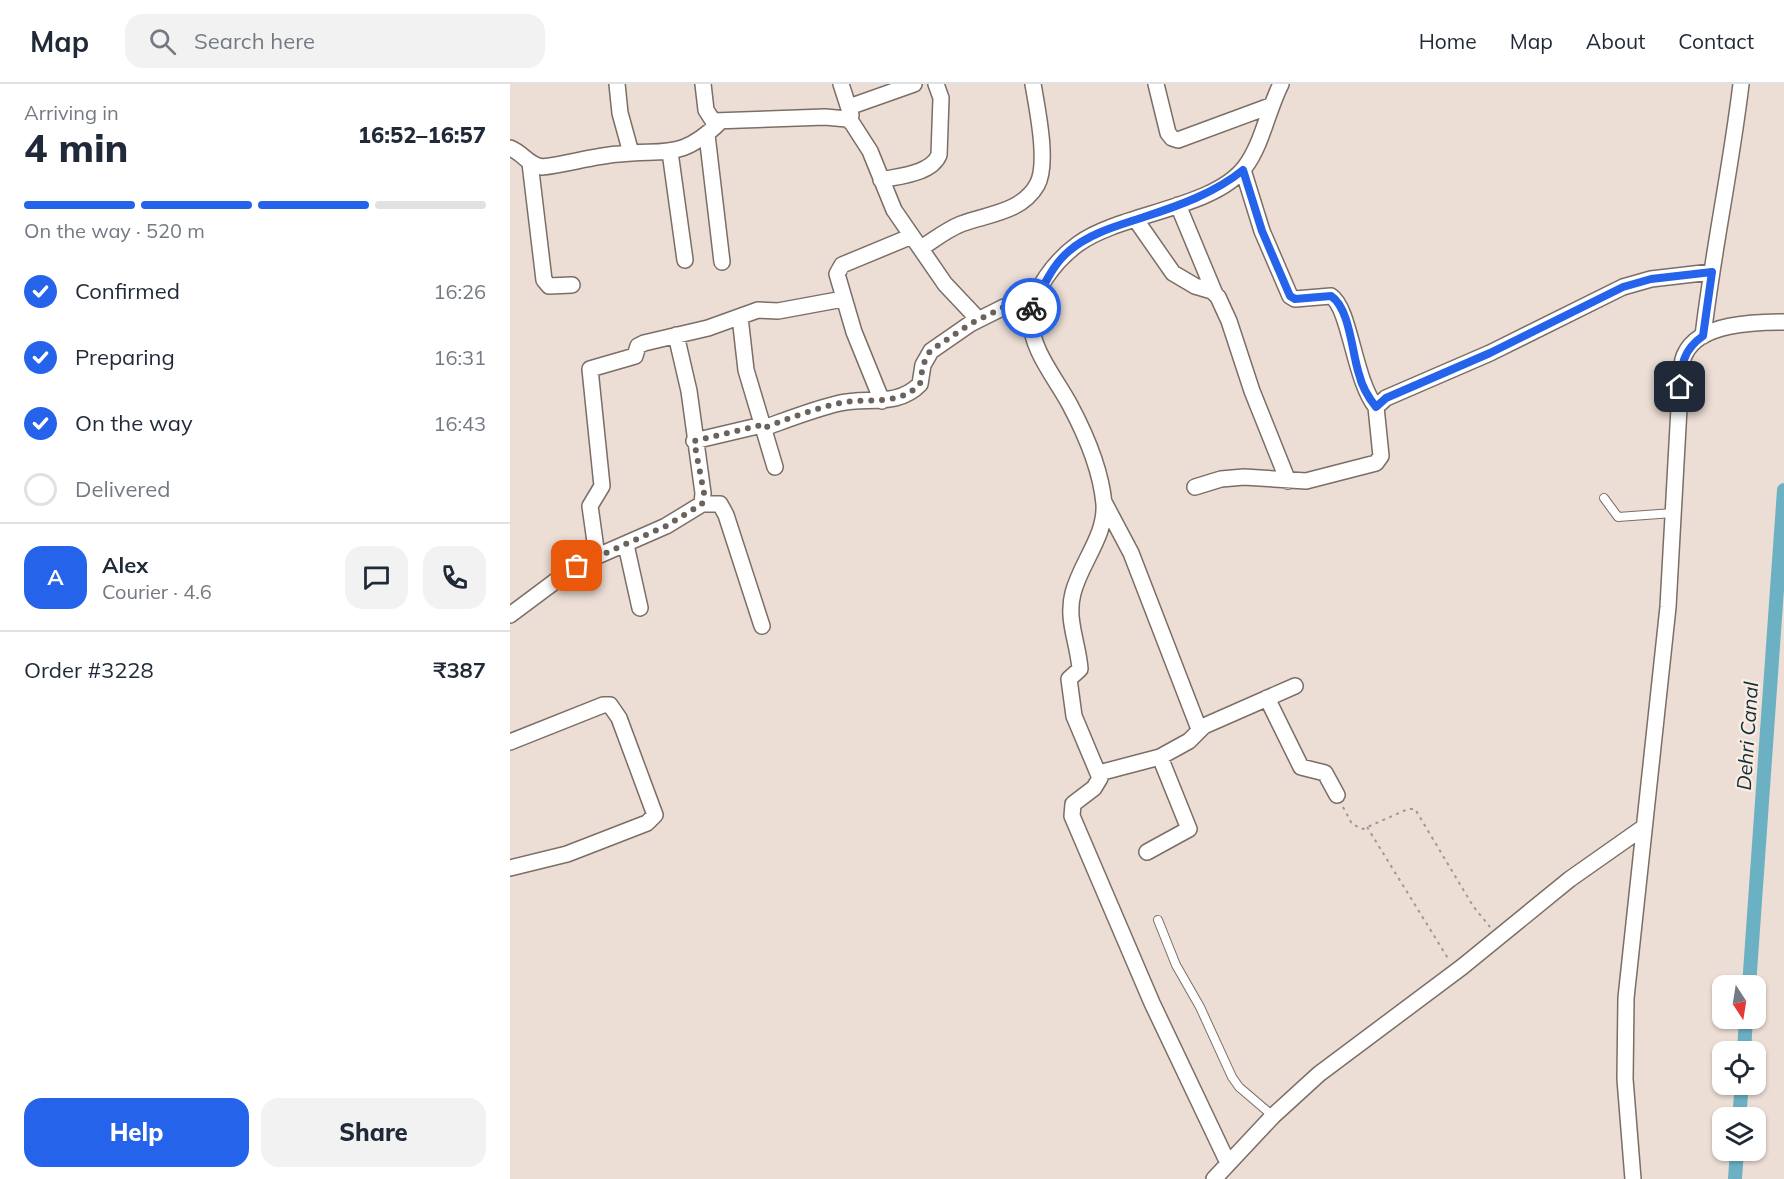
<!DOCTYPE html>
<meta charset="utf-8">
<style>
body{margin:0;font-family:Mulish,sans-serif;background:#f2f2f3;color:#1f2937;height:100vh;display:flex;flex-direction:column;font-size:22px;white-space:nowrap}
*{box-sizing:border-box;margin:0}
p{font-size:20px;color:#747a83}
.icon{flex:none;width:33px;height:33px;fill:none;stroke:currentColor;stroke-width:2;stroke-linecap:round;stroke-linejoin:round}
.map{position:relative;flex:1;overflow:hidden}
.panel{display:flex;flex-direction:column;background:#fff;width:510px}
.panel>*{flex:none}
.needle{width:39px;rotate:168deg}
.fabs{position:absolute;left:1202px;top:891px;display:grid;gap:12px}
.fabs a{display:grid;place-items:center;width:54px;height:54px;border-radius:12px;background:#fff;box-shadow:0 2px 4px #0004;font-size:30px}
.pin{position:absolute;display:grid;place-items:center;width:51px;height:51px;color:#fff;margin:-26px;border-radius:12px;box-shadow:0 3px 9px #0006}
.courier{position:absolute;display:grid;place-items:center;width:60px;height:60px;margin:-30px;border:4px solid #2563eb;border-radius:50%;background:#fff;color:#222;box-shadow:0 2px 8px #0007}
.headline em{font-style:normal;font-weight:800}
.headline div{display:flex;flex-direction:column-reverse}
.headline{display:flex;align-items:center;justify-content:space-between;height:102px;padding:0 24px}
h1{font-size:39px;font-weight:800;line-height:45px}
.bar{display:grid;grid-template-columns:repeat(4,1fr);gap:9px 6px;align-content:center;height:72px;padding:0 24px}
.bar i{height:8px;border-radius:4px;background:#e0e1e3}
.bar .selected{background:#2563eb}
.bar p{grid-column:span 4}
.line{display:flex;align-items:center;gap:15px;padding:0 24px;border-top:2px solid #e0e1e3}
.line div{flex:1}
.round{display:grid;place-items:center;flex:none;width:63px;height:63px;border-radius:18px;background:#f2f2f3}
ol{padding:0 24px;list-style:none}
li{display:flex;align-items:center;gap:18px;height:66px}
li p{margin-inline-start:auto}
li .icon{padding:6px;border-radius:50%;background:#2563eb;color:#fff;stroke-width:4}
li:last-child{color:#747a83}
li i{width:33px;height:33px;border:3px solid #e0e1e3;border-radius:50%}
.action{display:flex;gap:12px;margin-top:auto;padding:12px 24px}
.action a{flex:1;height:69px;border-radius:18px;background:#2563eb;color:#fff;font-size:24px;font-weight:800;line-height:69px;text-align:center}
.action a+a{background:#f2f2f3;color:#1f2937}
header{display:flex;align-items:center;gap:36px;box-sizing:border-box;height:84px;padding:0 30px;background:#fff;border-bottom:2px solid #e0e1e3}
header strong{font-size:28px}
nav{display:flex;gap:33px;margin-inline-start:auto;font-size:21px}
.search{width:420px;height:54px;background:#f2f2f3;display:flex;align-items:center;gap:15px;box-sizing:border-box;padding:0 21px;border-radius:18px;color:#747a83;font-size:22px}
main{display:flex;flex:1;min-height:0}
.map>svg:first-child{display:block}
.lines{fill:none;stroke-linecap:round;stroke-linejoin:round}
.canal{stroke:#6cb1c3;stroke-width:14}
.lane-casing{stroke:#7a6e66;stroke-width:10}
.street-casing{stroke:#7a6e66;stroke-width:18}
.path{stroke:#a29891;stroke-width:2;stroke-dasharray:3 4.5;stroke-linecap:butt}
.lane{stroke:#fff;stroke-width:8}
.street{stroke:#fff;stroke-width:15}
.done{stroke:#6a625d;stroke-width:6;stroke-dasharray:0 10.8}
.route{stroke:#2563eb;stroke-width:8}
.labels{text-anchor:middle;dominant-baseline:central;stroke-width:5;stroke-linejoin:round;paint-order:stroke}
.water-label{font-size:20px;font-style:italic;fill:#0c2f37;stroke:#faebe2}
</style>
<header>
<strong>Map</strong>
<div class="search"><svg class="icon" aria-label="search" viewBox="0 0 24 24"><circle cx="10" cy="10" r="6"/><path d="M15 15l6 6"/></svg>Search here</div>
<nav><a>Home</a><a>Map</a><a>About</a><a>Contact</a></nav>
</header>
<main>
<section class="panel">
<div class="headline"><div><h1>4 min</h1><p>Arriving in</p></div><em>16:52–16:57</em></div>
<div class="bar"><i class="selected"></i><i class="selected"></i><i class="selected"></i><i></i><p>On the way · 520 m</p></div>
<ol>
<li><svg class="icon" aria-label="check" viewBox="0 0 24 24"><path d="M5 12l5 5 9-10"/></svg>Confirmed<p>16:26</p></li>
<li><svg class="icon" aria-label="check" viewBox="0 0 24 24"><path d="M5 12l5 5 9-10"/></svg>Preparing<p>16:31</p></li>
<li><svg class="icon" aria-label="check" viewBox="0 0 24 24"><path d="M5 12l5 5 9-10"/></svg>On the way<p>16:43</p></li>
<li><i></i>Delivered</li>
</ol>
<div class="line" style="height:108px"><b class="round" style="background:#2563eb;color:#fff">A</b><div><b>Alex</b><p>Courier · 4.6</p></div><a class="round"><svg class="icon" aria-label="chat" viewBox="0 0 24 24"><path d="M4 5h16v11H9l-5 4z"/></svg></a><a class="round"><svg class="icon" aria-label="phone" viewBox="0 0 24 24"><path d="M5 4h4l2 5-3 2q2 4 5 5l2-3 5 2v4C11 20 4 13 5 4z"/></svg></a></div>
<div class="line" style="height:78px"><div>Order #3228</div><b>₹387</b></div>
<div class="action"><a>Help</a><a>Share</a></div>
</section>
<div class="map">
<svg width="1274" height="1095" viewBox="0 0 1274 1095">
<rect width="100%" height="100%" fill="#ecded5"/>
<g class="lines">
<path class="canal" d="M1239 902 1274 406
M1234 968 1236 934
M1229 1034 1232 1000
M1225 1095 1227 1066"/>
<g class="lane-casing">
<path id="lane" d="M1094 414 1108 433 1163 429
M648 836 666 881 690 923 722 993 729 1003 763 1032"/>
</g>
<g class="street-casing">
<path id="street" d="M107 0 110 29 121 69
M193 0 196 26 203 37 315 33 337 35 342 39 360 67 384 126 435 200 468 235
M331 0 341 31
M646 0 658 49 662 54 668 56 760 22
M339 23 404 0
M197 51 212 178
M0 64C13 69 18 81 32 83 58 80 83 72 109 70 157 65 171 76 210 38
M160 68 175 176
M20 79 34 196 39 202 62 201
M733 86 752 147 780 212 785 215 821 212C840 224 844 296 866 323
M371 96C389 92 421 90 429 71L431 14 426 0
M668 121 705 210
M626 136 663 189 685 202 702 207 708 213 719 237 742 307 778 397
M411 164C424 156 436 146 451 140 477 130 511 129 527 101 539 80 527 24 523 0
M230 233 236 286 265 383
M1193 252C1203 167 1221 84 1231 0
M372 317 344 248 327 190 332 181 402 152
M254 344C279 335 304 325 330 319 358 313 388 323 410 300L413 281 421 267 460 240 494 223 504 221 522 224
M184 357 252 341
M685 403 711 395 734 393 796 397 866 379 871 372 866 323 876 314 980 269 1113 203 1141 195 1201 188
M594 418 621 469 689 645
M192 420H210L216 431 252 542
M116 461 130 524
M87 472 80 422 92 402 80 285 125 272 128 262 134 259 198 244 248 226 268 227 333 215
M0 531 67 481 156 442 192 420 193 409 179 307 166 251
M757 614 791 683 815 689 827 711
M0 658 93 621H100L109 634 145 731 137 739 57 770 0 784
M589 689 650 673 679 657 694 642 785 602
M637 768 679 745 650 673
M718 1079 642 919 562 732 563 720 584 704 590 694 564 632 559 595 570 585C568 558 556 536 563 509 571 478 596 452 594 420 591 386 576 351 560 321 547 296 520 265 521 235 521 207 546 176 568 160 610 129 703 125 735 83 752 61 758 25 771 0
M704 1095 763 1032 809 990 952 883 1060 795 1134 743
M1123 1095 1115 995 1116 914 1158 523 1171 288C1172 282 1172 275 1175 270 1189 239 1245 238 1274 238"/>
</g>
<path class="path" d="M833 723 842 740 853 745 898 725H905L963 822 980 843
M857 743 939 876"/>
<use href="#lane" class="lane"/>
<use href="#street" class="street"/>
</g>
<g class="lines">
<path class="done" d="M67 482 156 442 192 420 194 409 184 357 252 341 254 344C279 334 304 325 330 319 358 313 388 323 410 300L413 281 420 267 460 240 494 223 504 221 521 224"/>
<path class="route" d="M521 224C533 206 540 183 559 167 580 149 607 142 634 133 668 122 705 109 733 86L752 147 780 212 785 215 821 212C840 224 842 270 849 290 852 303 858 313 866 323L876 314 980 269 1113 203 1141 195 1202 188 1193 252C1174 265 1171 280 1170 303"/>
</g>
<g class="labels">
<g class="water-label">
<text transform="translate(1237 652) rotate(-86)">Dehri Canal</text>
</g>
</g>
</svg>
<div class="fabs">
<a><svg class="needle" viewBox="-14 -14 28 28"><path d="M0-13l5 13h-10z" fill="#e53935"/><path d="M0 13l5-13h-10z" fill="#747a83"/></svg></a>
<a><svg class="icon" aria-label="locate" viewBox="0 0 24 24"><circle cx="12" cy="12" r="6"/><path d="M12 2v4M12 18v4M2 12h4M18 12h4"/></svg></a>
<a><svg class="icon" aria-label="layers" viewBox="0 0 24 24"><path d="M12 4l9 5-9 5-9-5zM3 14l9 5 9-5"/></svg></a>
</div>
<div class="pin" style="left:67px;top:482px;background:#ea580c"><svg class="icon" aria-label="bag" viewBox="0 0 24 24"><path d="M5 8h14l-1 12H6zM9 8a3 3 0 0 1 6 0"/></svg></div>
<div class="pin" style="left:1170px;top:303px;background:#1f2937"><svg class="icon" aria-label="home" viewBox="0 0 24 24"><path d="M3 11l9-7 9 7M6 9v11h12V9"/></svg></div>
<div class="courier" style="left:521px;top:224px"><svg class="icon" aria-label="bike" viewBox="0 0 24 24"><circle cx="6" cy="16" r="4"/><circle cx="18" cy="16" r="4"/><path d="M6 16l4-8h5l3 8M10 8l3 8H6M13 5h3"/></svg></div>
</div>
</main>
